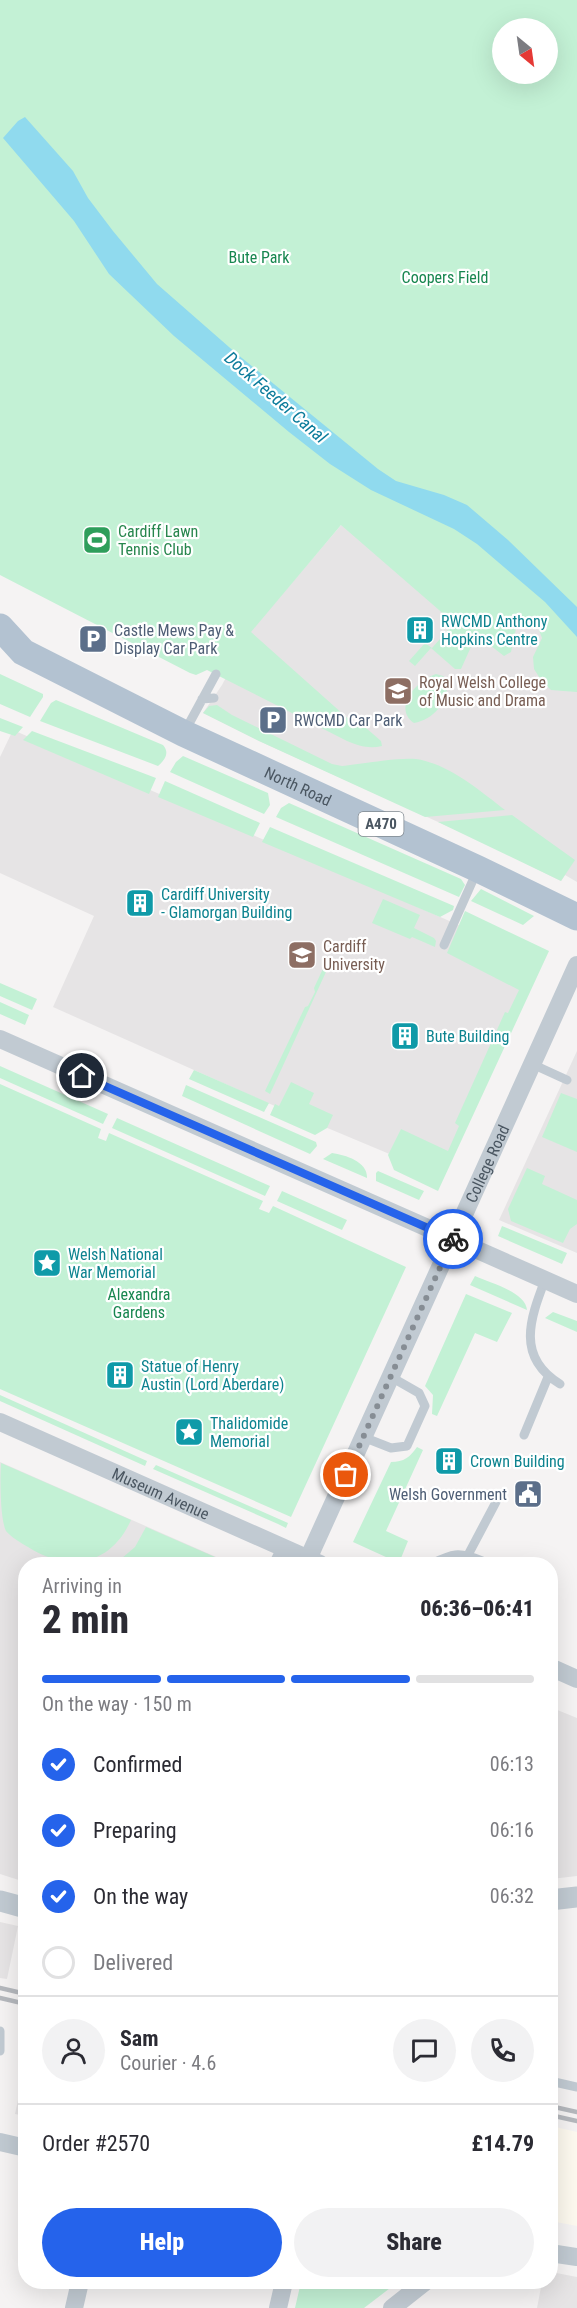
<!DOCTYPE html>
<meta charset="utf-8">
<style>
body{margin:0;font-family:"Roboto Condensed",sans-serif;background:#f2f2f3;color:#2b2b33;height:100vh;display:flex;flex-direction:column;font-size:22px;white-space:nowrap}
*{box-sizing:border-box;margin:0}
p{font-size:20px;color:#7c7c81}
.icon{flex:none;width:33px;height:33px;fill:none;stroke:currentColor;stroke-width:2;stroke-linecap:round;stroke-linejoin:round}
.map{position:relative;flex:1;overflow:hidden}
.panel{position:absolute;left:18px;top:1557px;width:540px;height:732px;display:flex;flex-direction:column;background:#fff;border-radius:24px;box-shadow:0 6px 24px #0002}
.panel>*{flex:none}
.needle{width:39px;rotate:151deg}
.controls{position:absolute;left:492px;top:18px;display:grid;gap:12px}
.controls a{display:grid;place-items:center;width:66px;height:66px;border-radius:50%;background:#fff;box-shadow:0 6px 24px #0002;font-size:30px}
.pin{position:absolute;display:grid;place-items:center;width:51px;height:51px;color:#fff;margin:-26px;border:3px solid #fff;border-radius:50%;box-shadow:0 2px 6px #0007}
.courier{position:absolute;display:grid;place-items:center;width:60px;height:60px;margin:-30px;border:4px solid #2563eb;border-radius:50%;background:#fff;color:#222;box-shadow:0 2px 8px #0007}
.summary em{font-style:normal;font-weight:800}
.summary div{display:flex;flex-direction:column-reverse}
.summary{display:flex;align-items:center;justify-content:space-between;height:102px;padding:0 24px}
h1{font-size:39px;font-weight:800;line-height:45px}
.bar{display:grid;grid-template-columns:repeat(4,1fr);gap:9px 6px;align-content:center;height:72px;padding:0 24px}
.bar i{height:8px;border-radius:4px;background:#e1e1e2}
.bar .current{background:#2563eb}
.bar p{grid-column:span 4}
.line{display:flex;align-items:center;gap:15px;padding:0 24px;border-top:2px solid #e1e1e2}
.line div{flex:1}
.round{display:grid;place-items:center;flex:none;width:63px;height:63px;border-radius:32px;background:#f2f2f3}
ol{padding:0 24px;list-style:none}
li{display:flex;align-items:center;gap:18px;height:66px}
li p{margin-inline-start:auto}
li .icon{padding:6px;border-radius:50%;background:#2563eb;color:#fff;stroke-width:4}
li:last-child{color:#7c7c81}
li i{width:33px;height:33px;border:3px solid #e1e1e2;border-radius:50%}
.button{display:flex;gap:12px;margin-top:auto;padding:12px 24px}
.button a{flex:1;height:69px;border-radius:36px;background:#2563eb;color:#fff;font-size:24px;font-weight:800;line-height:69px;text-align:center}
.button a+a{background:#f2f2f3;color:#2b2b33}
.map>svg:first-child{display:block}
.commercial{fill:#fdf9ef}
.education{fill:#e6e4e5}
.green{fill:#c3f1d5;fill-rule:evenodd}
.water{fill:#90daee}
.lines{fill:none;stroke-linecap:round;stroke-linejoin:round}
.service{stroke:#c1cad2;stroke-width:9}
.pedestrian{stroke:#c1cad2;stroke-width:14}
.minor{stroke:#c1cad2;stroke-width:18}
.tertiary{stroke:#c1cad2;stroke-width:21}
.primary{stroke:#b3c2d1;stroke-width:27}
.rail{stroke:#b5b8bd;stroke-width:4.5}
.done{stroke:#868d94;stroke-width:6;stroke-dasharray:0 10.8}
.route{stroke:#2563eb;stroke-width:8}
.labels{text-anchor:middle;dominant-baseline:central;stroke-width:4.5;stroke-linejoin:round;paint-order:stroke}
.shield{fill:#fff;stroke:#808990;stroke-width:1.5}
.shield-label{font-size:15px;font-weight:bold;fill:#4a5661}
.park-label{font-size:16px;fill:#17864f;stroke:#fff}
.leisure-label{font-size:16px;fill:#27864d;stroke:#fff;text-anchor:start}
.culture-label{font-size:16px;fill:#0d838f;stroke:#fff;text-anchor:start}
.service-label{font-size:16px;fill:#4e5e75;stroke:#fff;text-anchor:start}
.education-label{font-size:16px;fill:#785e54;stroke:#fff;text-anchor:start}
.street-label{font-size:16px;fill:#4a5661;stroke:#fff}
.water-label{font-size:18px;font-style:italic;fill:#0c7c9b;stroke:#fff}
</style>
<div class="map">
<svg width="577" height="2308" viewBox="0 0 577 2308">
<rect width="100%" height="100%" fill="#f5f3f3"/>
<path class="commercial" d="M551 2126 577 2132V2226L551 2221Z"/>
<path class="education" d="M371 490 577 637V882L565 875 561 881 489 845 259 741 203 713 222 685 250 632Z
M13 730 541 961 442 1176 263 1101 53 1007 94 916 0 873V757Z
M577 1051V1253L499 1220Z
M0 1462 232 1564H26L25 1882 0 1874Z
M550 1707 577 1718V1876L551 1879Z
M0 1922 18 1926 7 1979 0 1978Z
M25 2067V2116L15 2114Z
M551 2272 577 2277V2308H537L542 2282H550Z"/>
<path class="green" d="M0 0H577V692L551 690 541 680 534 669 533 657 542 638 535 620 525 618 517 624 511 652 504 656 482 639 475 638 461 669H455L431 648 415 666 409 661 425 643 432 648 454 623 341 525 251 632 353 723 357 720 381 741 382 746C369 749 359 746 347 741L207 670 196 675 190 673 0 575ZM502 28H548V74H502Z
M0 674 43 694V697L30 717 0 704Z
M436 674 443 676 447 680C449 701 435 719 414 723 392 708 417 680 436 674Z
M56 700 163 745C170 753 165 760 158 766L40 721 51 703Z
M217 705 232 715 332 764 342 766C361 764 399 757 416 759 449 764 479 790 505 810L425 817 259 741 203 713 209 706Z
M0 718 23 727 15 736 0 731Z
M32 731 156 778 149 794 23 740Z
M183 756 268 793 270 805 264 814 170 772 176 762Z
M165 781 260 823 253 837 158 797Z
M289 803 461 879 465 885 459 897 276 817 281 808Z
M512 815 575 860 561 881 438 822Z
M270 827 454 906 453 910 440 917 262 842Z
M481 889 534 916 523 925 471 901Z
M383 899 420 915 414 928 434 938 436 941 435 947 412 937 410 939 372 923Z
M465 911 549 951 438 1191 394 1170 388 1155 401 1129 448 1151 459 1126 455 1123 505 1012 508 1013 519 990 447 953Z
M327 960 331 961 270 1094 265 1091 305 1007 308 1006 315 992 314 988Z
M0 983 37 999 32 1010 0 996Z
M0 1002 29 1015 25 1025 0 1014Z
M0 1066 108 1114 103 1124 0 1078Z
M194 1070 269 1103 264 1112 189 1079Z
M291 1082 314 1093 309 1104 333 1115 327 1128 315 1135 270 1115 275 1104 279 1106Z
M0 1084 101 1129 98 1138 106 1141 109 1133 263 1201 259 1209 269 1213 273 1206 406 1267 291 1517 0 1389Z
M186 1085 316 1142 317 1146 310 1154 182 1096Z
M561 1093 577 1099V1152L542 1137Z
M117 1118 270 1186 265 1196 112 1128Z
M332 1153C346 1155 368 1162 367 1178L323 1159Z
M527 1168 545 1176 542 1184 577 1200V1224L570 1229 563 1243 511 1221 508 1209Z
M378 1171 424 1191 419 1200 376 1181V1173Z
M282 1191 347 1220 342 1230 277 1201Z
M502 1226 567 1253 562 1264 498 1236Z
M475 1276C490 1283 526 1292 527 1310L470 1285Z
M466 1294 512 1313 497 1342 475 1333 437 1416 432 1414 433 1395 425 1386Z
M553 1312 577 1321V1332L545 1318Z
M0 1395 147 1461 145 1466 0 1401Z
M417 1447 423 1450 386 1531 408 1541 399 1563 353 1542 391 1462C404 1462 410 1457 417 1447Z
M1 1463 131 1520C111 1565 69 1573 28 1547 21 1543 11 1537 6 1531 0 1519 0 1477 1 1463Z
M156 1465 288 1523 286 1528 278 1524 153 1469Z
M146 1527 231 1564H115L135 1547Z
M301 2282H398L364 2308H295Z"/>
<path class="water" d="M25 117 73 171 88 198 113 231 157 284 237 354 378 469 396 481 444 495 467 505 508 540 577 607V637L545 602 477 544 454 529 371 490 330 464 289 432 174 336 109 274 74 221 3 138 18 121Z"/>
<g class="lines">
<path class="service" d="M202 699 214 698
M185 731 216 674
M444 945 477 871
M532 1064 567 1080
M545 1280C530 1319 516 1357 560 1384
M524 1435 548 1377
M363 1437 391 1448 407 1446 425 1406 419 1393 391 1377
M468 1555 496 1502
M431 1564C452 1554 458 1551 482 1561
M0 2031V2051
M550 2081 577 2087"/>
<path class="pedestrian" d="M276 1564 284 1548"/>
<g class="minor">
<path d="M0 1039 577 1294"/>
<path id="s1" d="M0 1422 320 1564"/>
<path id="s2" d="M308 1559 577 965"/>
<path d="M550 1667 577 1679"/>
<path d="M0 2142 26 2148"/>
<path d="M550 2253 577 2257"/>
<path d="M74 2308 80 2282"/>
<path d="M278 2308 284 2282"/>
<path d="M392 2308 425 2282"/>
</g>
<path class="tertiary" d="M550 1900 577 1897
M0 1901 26 1908"/>
<path class="primary" id="s3" d="M0 627 23 652 183 733 478 869 577 917"/>
<path class="rail" d="M0 1988 26 1994
M0 1998 26 2004
M550 2106 577 2112
M550 2115 577 2121"/>
</g>
<g class="lines">
<path class="done" d="M346 1475 453 1239"/>
<path class="route" d="M82 1076 453 1239"/>
</g>
<defs>
<g id="stadium-square" transform="scale(1.5)"><rect x="-9" y="-9" width="18" height="18" rx="4" fill="#2e9e5b" stroke="#fff"/><path d="M0-5a6.5 5 0 1 0 0 10a6.5 5 0 1 0 0-10ZM-3.5-1.8h7v3.6h-7Z" fill="#fff"/></g>
<g id="building-square" transform="scale(1.5)"><rect x="-9" y="-9" width="18" height="18" rx="4" fill="#0f9aa8" stroke="#fff"/><path d="M-4-6H4V6H1V3H-1V6H-4ZM-2.5-4.3h1.7v1.8h-1.7ZM.8-4.3h1.7v1.8H.8ZM-2.5-1h1.7V.8h-1.7ZM.8-1h1.7V.8H.8Z" fill="#fff"/></g>
<g id="parking-square" transform="scale(1.5)"><rect x="-9" y="-9" width="18" height="18" rx="4" fill="#5c6f8a" stroke="#fff"/><path d="M-3.5-5.5H1a3.5 3.5 0 0 1 0 7H-1V5.5H-3.5ZM-1-3.4V-.6H.8a1.4 1.4 0 0 0 0-2.8Z" fill="#fff"/></g>
<g id="university-square" transform="scale(1.5)"><rect x="-9" y="-9" width="18" height="18" rx="4" fill="#8d6e63" stroke="#fff"/><path d="M0-5L7-2L0 1L-7-2ZM-4 1L0 2.5L4 1V4Q0 6-4 4Z" fill="#fff"/></g>
<g id="sight-square" transform="scale(1.5)"><rect x="-9" y="-9" width="18" height="18" rx="4" fill="#0f9aa8" stroke="#fff"/><path d="M0-6L1.8-2.2L6-1.7L2.9 1.2L3.7 5.4L0 3.3L-3.7 5.4L-2.9 1.2L-6-1.7L-1.8-2.2Z" fill="#fff"/></g>
<g id="civic-square" transform="scale(1.5)"><rect x="-9" y="-9" width="18" height="18" rx="4" fill="#5c6f8a" stroke="#fff"/><path d="M-.6-6.5H3V-4.5H.6V-3L4-1V1h2V6H-6V1h2V-1L-.6-3ZM-1.2 2.5V6h2.4V2.5Z" fill="#fff"/></g>
</defs>
<g fill-rule="evenodd">
<use href="#stadium-square" x="97" y="540"/>
<use href="#building-square" x="420" y="630"/>
<use href="#parking-square" x="93" y="639"/>
<use href="#university-square" x="398" y="691"/>
<use href="#parking-square" x="273" y="720"/>
<use href="#building-square" x="140" y="903"/>
<use href="#university-square" x="302" y="955"/>
<use href="#building-square" x="405" y="1036"/>
<use href="#sight-square" x="47" y="1263"/>
<use href="#building-square" x="120" y="1375"/>
<use href="#sight-square" x="189" y="1432"/>
<use href="#building-square" x="449" y="1461"/>
<use href="#civic-square" x="528" y="1494"/>
</g>
<g class="labels">
<rect class="shield" x="358.5" y="812" width="45" height="24" rx="4.5"/>
<g class="shield-label">
<text x="381" y="824">A470</text>
</g>
<g class="park-label">
<text x="259" y="257">Bute Park</text>
<text x="445" y="277">Coopers Field</text>
<text x="139" y="1294">Alexandra<tspan x="139" dy="18">Gardens</tspan></text>
</g>
<g class="leisure-label">
<text x="118" y="531">Cardiff Lawn<tspan x="118" dy="18">Tennis Club</tspan></text>
</g>
<g class="culture-label">
<text x="441" y="621">RWCMD Anthony<tspan x="441" dy="18">Hopkins Centre</tspan></text>
<text x="161" y="894">Cardiff University<tspan x="161" dy="18">- Glamorgan Building</tspan></text>
<text x="426" y="1036">Bute Building</text>
<text x="68" y="1254">Welsh National<tspan x="68" dy="18">War Memorial</tspan></text>
<text x="141" y="1366">Statue of Henry<tspan x="141" dy="18">Austin (Lord Aberdare)</tspan></text>
<text x="210" y="1423">Thalidomide<tspan x="210" dy="18">Memorial</tspan></text>
<text x="470" y="1461">Crown Building</text>
</g>
<g class="service-label">
<text x="114" y="630">Castle Mews Pay &amp;<tspan x="114" dy="18">Display Car Park</tspan></text>
<text x="294" y="720">RWCMD Car Park</text>
<text x="507" y="1494" text-anchor="end">Welsh Government</text>
</g>
<g class="education-label">
<text x="419" y="682">Royal Welsh College<tspan x="419" dy="18">of Music and Drama</tspan></text>
<text x="323" y="946">Cardiff<tspan x="323" dy="18">University</tspan></text>
</g>
<g class="street-label">
<text stroke="none"><textPath href="#s3" startOffset="340">North Road</textPath></text>
<text stroke="none"><textPath href="#s2" startOffset="434">College Road</textPath></text>
<text stroke="none"><textPath href="#s1" startOffset="176">Museum Avenue</textPath></text>
</g>
<g class="water-label">
<text transform="translate(276 397) rotate(41)">Dock Feeder Canal</text>
</g>
</g>
</svg>
<div class="controls">
<a><svg class="needle" viewBox="-14 -14 28 28"><path d="M0-13l5 13h-10z" fill="#e53935"/><path d="M0 13l5-13h-10z" fill="#7c7c81"/></svg></a>
</div>
<div class="pin" style="left:346px;top:1475px;background:#ea580c"><svg class="icon" aria-label="bag" viewBox="0 0 24 24"><path d="M5 8h14l-1 12H6zM9 8a3 3 0 0 1 6 0"/></svg></div>
<div class="pin" style="left:82px;top:1076px;background:#1f2937"><svg class="icon" aria-label="home" viewBox="0 0 24 24"><path d="M3 11l9-7 9 7M6 9v11h12V9"/></svg></div>
<div class="courier" style="left:453px;top:1239px"><svg class="icon" aria-label="bike" viewBox="0 0 24 24"><circle cx="6" cy="16" r="4"/><circle cx="18" cy="16" r="4"/><path d="M6 16l4-8h5l3 8M10 8l3 8H6M13 5h3"/></svg></div>
<section class="panel">
<div class="summary"><div><h1>2 min</h1><p>Arriving in</p></div><em>06:36–06:41</em></div>
<div class="bar"><i class="current"></i><i class="current"></i><i class="current"></i><i></i><p>On the way · 150 m</p></div>
<ol>
<li><svg class="icon" aria-label="check" viewBox="0 0 24 24"><path d="M5 12l5 5 9-10"/></svg>Confirmed<p>06:13</p></li>
<li><svg class="icon" aria-label="check" viewBox="0 0 24 24"><path d="M5 12l5 5 9-10"/></svg>Preparing<p>06:16</p></li>
<li><svg class="icon" aria-label="check" viewBox="0 0 24 24"><path d="M5 12l5 5 9-10"/></svg>On the way<p>06:32</p></li>
<li><i></i>Delivered</li>
</ol>
<div class="line" style="height:108px"><a class="round"><svg class="icon" aria-label="person" viewBox="0 0 24 24"><circle cx="12" cy="8" r="4"/><path d="M4 21q1-7 8-7t8 7"/></svg></a><div><b>Sam</b><p>Courier · 4.6</p></div><a class="round"><svg class="icon" aria-label="chat" viewBox="0 0 24 24"><path d="M4 5h16v11H9l-5 4z"/></svg></a><a class="round"><svg class="icon" aria-label="phone" viewBox="0 0 24 24"><path d="M5 4h4l2 5-3 2q2 4 5 5l2-3 5 2v4C11 20 4 13 5 4z"/></svg></a></div>
<div class="line" style="height:78px"><div>Order #2570</div><b>£14.79</b></div>
<div class="button"><a>Help</a><a>Share</a></div>
</section>
</div>
